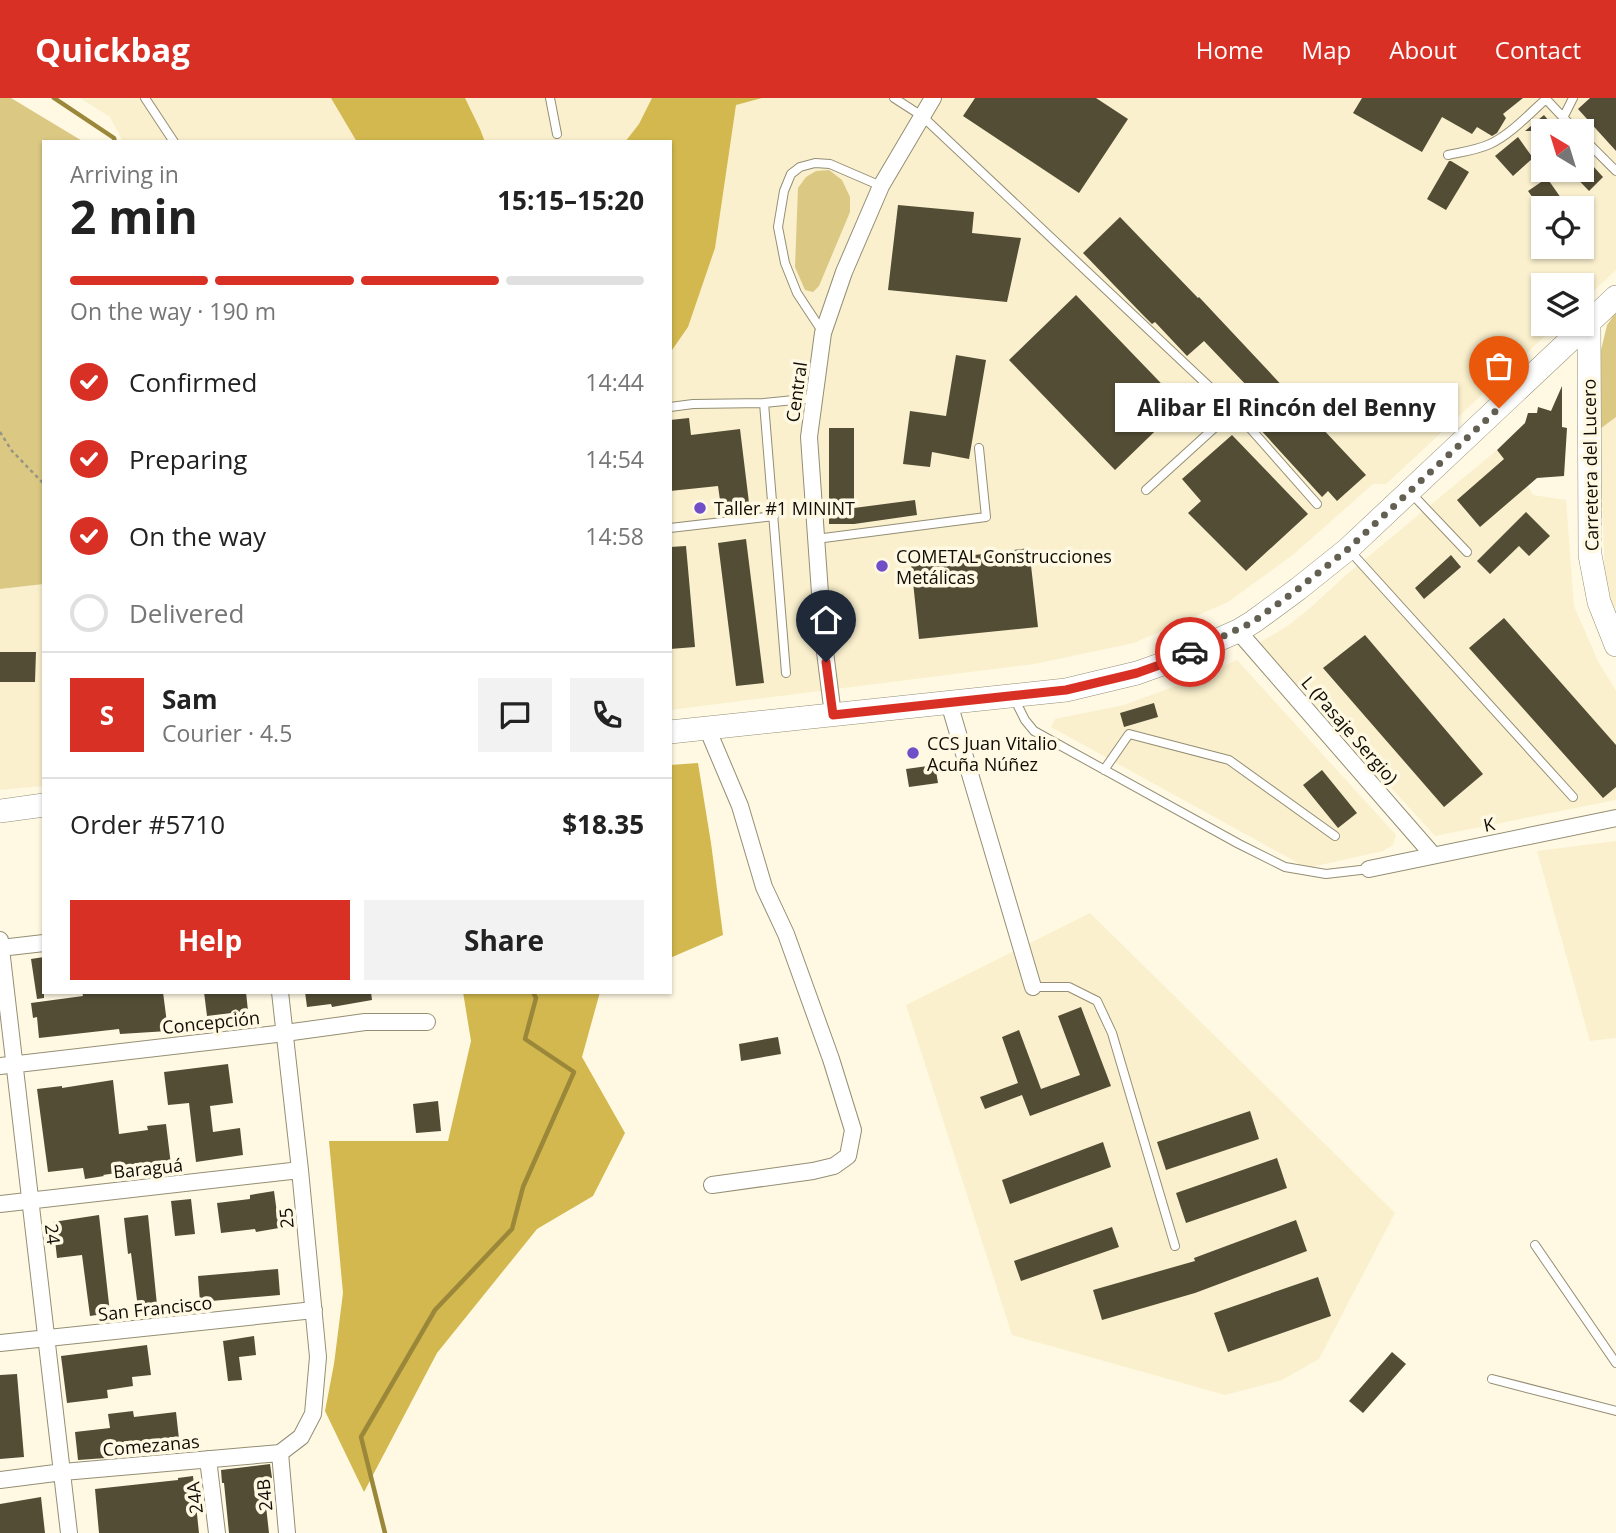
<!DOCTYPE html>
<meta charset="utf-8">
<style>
body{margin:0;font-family:"Open Sans",sans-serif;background:#f2f2f2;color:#222;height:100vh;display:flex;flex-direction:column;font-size:26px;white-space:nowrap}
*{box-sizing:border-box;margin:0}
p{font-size:23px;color:#767676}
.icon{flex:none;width:38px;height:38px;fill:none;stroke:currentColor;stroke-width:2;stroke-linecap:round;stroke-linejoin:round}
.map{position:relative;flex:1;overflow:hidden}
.details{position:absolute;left:42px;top:42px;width:630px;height:854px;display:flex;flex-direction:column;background:#fff;border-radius:0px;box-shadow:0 2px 5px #0004}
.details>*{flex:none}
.needle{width:46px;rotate:322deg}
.tools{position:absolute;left:1531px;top:21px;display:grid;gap:14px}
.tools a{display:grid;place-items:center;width:63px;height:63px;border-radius:0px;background:#fff;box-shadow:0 2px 5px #0004;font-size:35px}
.pin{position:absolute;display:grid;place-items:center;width:60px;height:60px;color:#fff;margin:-72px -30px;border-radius:50% 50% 50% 0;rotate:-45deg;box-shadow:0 0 7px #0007}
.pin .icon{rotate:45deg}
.courier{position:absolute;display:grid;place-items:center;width:70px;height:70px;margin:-35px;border:5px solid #d93025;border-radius:50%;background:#fff;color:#222;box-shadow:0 2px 9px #0007}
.bubble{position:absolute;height:49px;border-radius:0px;background:#fff;box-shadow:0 2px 5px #0004;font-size:23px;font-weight:700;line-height:49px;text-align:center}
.head em{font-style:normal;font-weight:700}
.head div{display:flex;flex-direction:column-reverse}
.head{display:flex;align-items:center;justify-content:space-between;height:119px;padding:0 28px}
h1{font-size:46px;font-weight:700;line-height:52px}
.bar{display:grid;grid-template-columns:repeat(4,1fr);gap:10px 7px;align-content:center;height:84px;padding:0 28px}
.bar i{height:9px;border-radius:5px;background:#e0e0e0}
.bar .active{background:#d93025}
.bar p{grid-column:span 4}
.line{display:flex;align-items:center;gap:18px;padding:0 28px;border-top:2px solid #e0e0e0}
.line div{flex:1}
.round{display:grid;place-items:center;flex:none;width:74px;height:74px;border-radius:0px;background:#f2f2f2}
ol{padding:0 28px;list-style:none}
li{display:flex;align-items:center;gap:21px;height:77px}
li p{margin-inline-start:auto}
li .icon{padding:7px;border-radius:50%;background:#d93025;color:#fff;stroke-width:4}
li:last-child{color:#767676}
li i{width:38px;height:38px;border:4px solid #e0e0e0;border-radius:50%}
.primary-button{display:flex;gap:14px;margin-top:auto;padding:14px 28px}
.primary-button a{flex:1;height:80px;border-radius:0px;background:#d93025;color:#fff;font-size:28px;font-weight:700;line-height:80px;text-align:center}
.primary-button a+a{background:#f2f2f2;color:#222}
header{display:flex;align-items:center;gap:42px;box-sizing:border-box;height:98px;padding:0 35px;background:#d93025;color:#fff}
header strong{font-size:33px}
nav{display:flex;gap:38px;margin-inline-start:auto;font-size:24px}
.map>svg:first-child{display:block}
.built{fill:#faf0cd;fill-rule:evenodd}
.green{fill:#dbc983}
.forest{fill:#d2b84e}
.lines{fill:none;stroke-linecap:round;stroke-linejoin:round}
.stream{stroke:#9a873a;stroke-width:4.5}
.building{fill:#534d36}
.lane-casing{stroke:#948e74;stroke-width:10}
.street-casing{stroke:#948e74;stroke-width:18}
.secondary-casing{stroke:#948e74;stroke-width:24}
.path{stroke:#999585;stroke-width:2.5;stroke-dasharray:3.5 3.5;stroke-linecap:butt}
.lane{stroke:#fff;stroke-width:8}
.street{stroke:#fff;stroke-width:16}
.secondary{stroke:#fff;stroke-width:23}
.done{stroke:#636053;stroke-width:7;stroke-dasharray:0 12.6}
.route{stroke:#d93025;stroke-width:9}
.poi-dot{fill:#6f4ec7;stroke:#fff9e3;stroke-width:2.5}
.labels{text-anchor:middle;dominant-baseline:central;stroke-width:7;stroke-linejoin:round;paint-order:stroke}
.street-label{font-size:18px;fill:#0f0d05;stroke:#fff9e3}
.poi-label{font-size:18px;fill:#0f0d05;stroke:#fff9e3;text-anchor:start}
</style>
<header>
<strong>Quickbag</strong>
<nav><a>Home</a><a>Map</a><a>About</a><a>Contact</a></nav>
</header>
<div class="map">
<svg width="1616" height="1435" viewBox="0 0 1616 1435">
<rect width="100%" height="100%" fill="#fff9e3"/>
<path class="built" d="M80 0H1616V172L1582 204V187H1544V226H1558L1386 386H1373L1294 456 1228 504 1134 545 1034 566 670 612V44H123L110 19ZM1544 33H1582V72H1544ZM1544 110H1582V149H1544Z
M1616 319V510L1612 507 1605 485 1600 331Z
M1497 352 1528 388 1533 397 1566 402 1574 508 1598 563 1616 593V702L1435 738 1259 545 1286 529 1309 511 1346 477Z
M44 486V688L0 692V491Z
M1237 562 1396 737 1393 747 1383 753 1307 770 1051 629 1055 621 1124 607 1184 585Z
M1616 743V940L1590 943 1537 753Z
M1090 815 1395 1115 1319 1261 1282 1282 1225 1297 1012 1237 906 907Z"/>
<path class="green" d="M0 0H11L84 44H44V486L0 491Z
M829 72 842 82 850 99V114L819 188 813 194 805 192 795 169 798 90 806 79 816 73Z
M1616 214V319L1600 331 1595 277 1607 227Z"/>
<path class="forest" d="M331 0H465L480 31 485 44H357Z
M652 0H762L736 7 715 150 688 229 670 255V44H625L639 26Z
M698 665 711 745 723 837 670 860V667Z
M463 894H600L582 959 625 1035 593 1098 537 1131 437 1255 364 1394 325 1313 334 1266 343 1195 329 1043H448L471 943Z"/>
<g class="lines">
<path class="stream" d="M54 0 114 40 115 44
M385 1435 361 1339 435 1212 512 1131 523 1089 574 974 525 941 536 900 533 894"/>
</g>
<path class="building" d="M975 0H1096L1128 21 1079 95 963 18Z
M1362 0H1523L1503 16 1506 20 1497 35 1492 38 1477 29 1472 36 1442 19 1422 54 1353 15Z
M1590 0H1616V53L1578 11Z
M1544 17 1557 33H1544V44L1533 33H1525Z
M1518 39 1533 60 1513 78 1495 58Z
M1582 56 1603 79 1589 93 1569 72H1582Z
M1449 63H1451L1469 74 1446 112 1427 101Z
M1547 80 1568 110H1540L1528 93Z
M898 107 974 114 972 135 1021 140 1007 204 888 192Z
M1120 119 1198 200 1199 199 1366 377 1337 403 1328 393 1322 399 1258 329 1273 315 1204 243 1187 258 1155 224 1152 226 1141 215 1083 155Z
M1076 197 1182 307 1115 372 1009 262Z
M956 257 986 262 969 361 932 354 930 369 903 366 910 313 946 318Z
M1562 288V329L1567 330 1564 378 1537 380 1480 429 1457 402 1504 361 1497 352 1525 325 1528 315H1537L1538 309 1551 313Z
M689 320 691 337 740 331 750 413 722 416 718 388 670 393V322Z
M829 330H854V410L915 402 917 417 854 426H829Z
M1232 337 1308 416 1246 473 1188 415 1201 403 1182 381Z
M1526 414 1550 438 1529 458 1519 448 1490 476 1477 463Z
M746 441 764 585 736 588 718 445Z
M686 448 695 549 670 551V449Z
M1029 450 1038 529 919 541 911 465Z
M1451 457 1461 469 1424 501 1415 490Z
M1504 520 1616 647V689L1603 700 1469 550Z
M1365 537 1483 676 1444 709 1323 570Z
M0 554H36L35 584H0Z
M1154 605 1158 619 1124 629 1120 615Z
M935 667 938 685 909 689 906 671Z
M1322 672 1357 715 1338 730 1303 687Z
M44 859V900L37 901 31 861Z
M82 894H163L168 933 120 936 119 931 39 940 37 919 33 920 31 905 83 898Z
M204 894H246L248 913 207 918Z
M305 894H371L372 902 332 909 331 906 307 909Z
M1081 909 1111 988 1030 1018 1022 997 985 1011 980 999 1018 985 1002 939 1019 932 1041 991 1080 977 1058 918Z
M778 939 781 956 741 963 739 946Z
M228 966 233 1005 210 1008 213 1034 240 1030 243 1057 196 1064 189 1005 168 1007 164 974Z
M113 982 119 1036 148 1032 147 1028 166 1026 171 1067 103 1077 104 1078 85 1081 83 1070 48 1074 37 991 62 988V990Z
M438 1003 441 1033 416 1035 413 1006Z
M1250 1013 1259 1041 1166 1072 1157 1044Z
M1103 1044 1111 1069 1010 1106 1002 1082Z
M1277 1060 1287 1090 1186 1125 1176 1095Z
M274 1093 279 1130 256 1134 255 1131 221 1135 217 1105 250 1101V1097Z
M191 1101 195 1136 175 1138 171 1103Z
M99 1117 110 1215 90 1218 82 1157 57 1160 53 1124Z
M148 1117 157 1207 138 1210 131 1155 128 1156 124 1120Z
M1296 1122 1307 1153 1195 1195 1102 1222 1093 1192 1195 1163 1194 1160Z
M1112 1129 1119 1149 1021 1183 1014 1163Z
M278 1171 280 1197 200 1204 198 1178Z
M1318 1179 1331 1218 1228 1254 1214 1215Z
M254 1238 256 1257 239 1259 242 1282 228 1283 223 1243Z
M147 1247 151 1277 132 1279 133 1288 107 1292 108 1300 67 1305 61 1258Z
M1392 1254 1406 1266 1363 1315 1349 1303Z
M17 1276 24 1359 0 1361V1277Z
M133 1313 134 1319 176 1314 179 1341 105 1350 106 1360 78 1362 75 1334 110 1330 108 1316Z
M270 1366 272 1380 263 1381 269 1435H229L224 1385H222L221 1372Z
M193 1378 199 1435H99L95 1391 178 1382V1380Z
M41 1399 45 1435H0V1406Z"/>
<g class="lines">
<g class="lane-casing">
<path id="lane" d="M145 0 174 44
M550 0 557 36
M894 0 922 18 1234 312 1317 406
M1545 0 1576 33
M1563 20 1573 0
M1582 39 1616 73
M1448 57C1462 54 1477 52 1490 46 1511 36 1529 16 1546 1
M822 233 797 195 785 165 778 129 784 93 791 76 800 69 815 65 830 66 881 88
M764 305 786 575
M670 309 693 306 764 305 814 300
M1146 392 1234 312
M1411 395 1467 454
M670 430 774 418
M816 441 986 419 979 350
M1350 453 1573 699
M1014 600 1025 622 1034 633 1239 746 1285 769 1326 776 1369 771
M1104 672 1129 636 1229 662 1335 738
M1033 889H1069L1097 903 1112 935 1175 1148
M1535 1147 1616 1265
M1492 1281 1616 1313"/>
</g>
<g class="street-casing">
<path id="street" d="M1238 533 1433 757
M949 605 1033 889
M833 617 823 538 809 339 823 235 844 174 881 88 933 0
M707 630 740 708 764 789 786 836 831 961 853 1032 848 1058 834 1068 813 1073 712 1087
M1369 771 1616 720
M0 842 69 1435
M0 850 44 845
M0 968 285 935 365 924H427
M0 1106 300 1072
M0 1245 314 1212
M280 1355 287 1435
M208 1361 217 1435
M0 1382 63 1374 280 1355 301 1339 313 1316 318 1259 300 1072 280 894"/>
</g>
<g class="secondary-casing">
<path id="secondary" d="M1589 226 1590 457 1599 504 1616 547
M670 634 1066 592 1137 575 1168 564 1238 533 1253 524 1298 491 1348 451 1616 199
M0 713 44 707"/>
</g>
<path class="path" d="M0 334 12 353 44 386"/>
<use href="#lane" class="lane"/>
<use href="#street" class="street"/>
<use href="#secondary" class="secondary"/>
</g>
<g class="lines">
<path class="done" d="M1190 554 1253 524 1298 491 1348 451 1499 310"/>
<path class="route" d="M826 564 833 617 1066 592 1137 575 1168 564 1190 554"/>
</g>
<g class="poi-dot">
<circle cx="700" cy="410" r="7"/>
<circle cx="882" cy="468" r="7"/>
<circle cx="913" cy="655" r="7"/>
</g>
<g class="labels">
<g class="street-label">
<text transform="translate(796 294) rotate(-82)">Central</text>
<text transform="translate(1590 367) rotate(-91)">Carretera del Lucero</text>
<text transform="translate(1350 632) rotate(49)">L (Pasaje Sergio)</text>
<text transform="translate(1489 726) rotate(-12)">K</text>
<text transform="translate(211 924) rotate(-6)">Concepción</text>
<text transform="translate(148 1070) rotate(-6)">Baraguá</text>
<text transform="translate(286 1120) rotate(-95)">25</text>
<text transform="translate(53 1136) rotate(82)">24</text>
<text transform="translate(155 1210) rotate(-6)">San Francisco</text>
<text transform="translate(151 1347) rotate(-5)">Comezanas</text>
<text transform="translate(264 1397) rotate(-95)">24B</text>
<text transform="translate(194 1400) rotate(-97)">24A</text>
</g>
<g class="poi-label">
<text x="714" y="410">Taller #1 MININT</text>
<text x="896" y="458">COMETAL Construcciones<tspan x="896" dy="21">Metálicas</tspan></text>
<text x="927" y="645">CCS Juan Vitalio<tspan x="927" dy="21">Acuña Núñez</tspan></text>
</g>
</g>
</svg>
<div class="tools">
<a><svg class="needle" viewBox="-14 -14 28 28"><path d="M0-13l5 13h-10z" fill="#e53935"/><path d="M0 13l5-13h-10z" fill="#767676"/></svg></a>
<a><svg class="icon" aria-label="locate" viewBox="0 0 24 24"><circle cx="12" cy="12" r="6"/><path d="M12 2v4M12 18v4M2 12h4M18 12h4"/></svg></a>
<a><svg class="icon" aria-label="layers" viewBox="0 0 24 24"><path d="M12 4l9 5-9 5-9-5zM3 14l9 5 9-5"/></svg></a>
</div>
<div class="pin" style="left:1499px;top:310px;background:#ea580c"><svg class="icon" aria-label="bag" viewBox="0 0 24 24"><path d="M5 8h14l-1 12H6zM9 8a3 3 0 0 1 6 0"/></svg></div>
<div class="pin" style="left:826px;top:564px;background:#1f2937"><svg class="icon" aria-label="home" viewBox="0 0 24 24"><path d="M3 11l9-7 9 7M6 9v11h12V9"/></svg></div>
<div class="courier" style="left:1190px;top:554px"><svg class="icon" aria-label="car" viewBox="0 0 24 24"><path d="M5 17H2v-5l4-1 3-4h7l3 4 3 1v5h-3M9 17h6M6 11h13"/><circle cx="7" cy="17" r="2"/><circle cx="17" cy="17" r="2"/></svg></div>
<div class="bubble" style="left:1115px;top:285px;width:343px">Alibar El Rincón del Benny</div>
<section class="details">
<div class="head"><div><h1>2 min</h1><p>Arriving in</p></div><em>15:15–15:20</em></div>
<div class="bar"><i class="active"></i><i class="active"></i><i class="active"></i><i></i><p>On the way · 190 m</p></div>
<ol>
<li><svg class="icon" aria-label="check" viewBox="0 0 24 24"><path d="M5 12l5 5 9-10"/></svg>Confirmed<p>14:44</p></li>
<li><svg class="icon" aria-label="check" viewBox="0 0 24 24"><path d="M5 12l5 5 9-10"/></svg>Preparing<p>14:54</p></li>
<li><svg class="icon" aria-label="check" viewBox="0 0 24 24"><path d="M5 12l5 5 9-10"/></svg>On the way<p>14:58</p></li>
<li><i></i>Delivered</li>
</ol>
<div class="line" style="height:126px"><b class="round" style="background:#d93025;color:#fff">S</b><div><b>Sam</b><p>Courier · 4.5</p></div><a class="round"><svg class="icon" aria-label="chat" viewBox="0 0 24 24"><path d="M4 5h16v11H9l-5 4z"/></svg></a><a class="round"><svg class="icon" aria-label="phone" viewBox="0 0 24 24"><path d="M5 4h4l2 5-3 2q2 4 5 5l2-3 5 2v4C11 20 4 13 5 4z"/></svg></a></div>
<div class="line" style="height:91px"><div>Order #5710</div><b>$18.35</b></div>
<div class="primary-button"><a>Help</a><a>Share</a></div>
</section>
</div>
